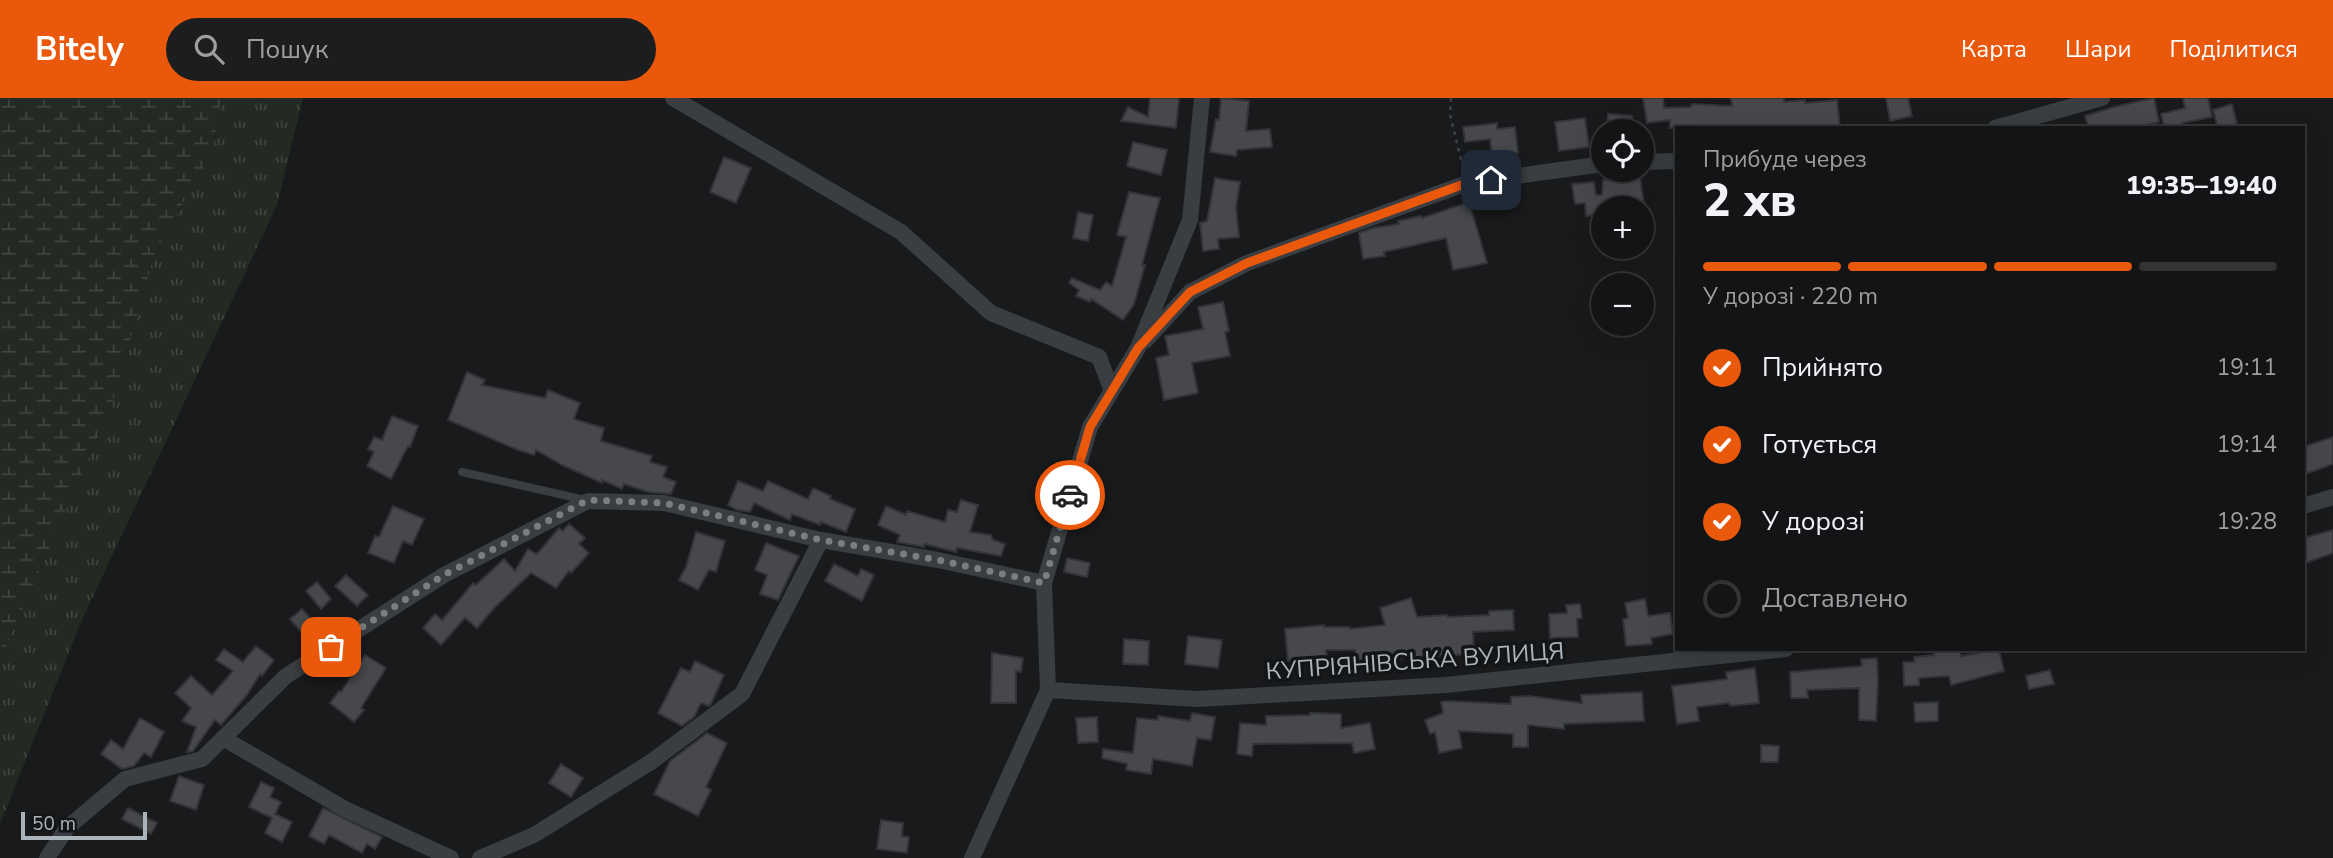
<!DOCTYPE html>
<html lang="uk">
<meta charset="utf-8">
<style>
body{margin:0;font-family:"Nunito Sans",sans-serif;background:#1c1d1e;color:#f1f3f6;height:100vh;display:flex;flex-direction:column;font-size:26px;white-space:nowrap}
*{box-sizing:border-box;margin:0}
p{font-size:23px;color:#9d9ea0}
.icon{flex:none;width:38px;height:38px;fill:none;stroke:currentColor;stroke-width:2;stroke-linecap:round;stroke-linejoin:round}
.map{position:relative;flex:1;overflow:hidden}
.panel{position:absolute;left:1675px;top:28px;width:630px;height:525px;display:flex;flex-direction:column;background:#131415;border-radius:0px;box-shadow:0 7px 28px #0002,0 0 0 2px #323334}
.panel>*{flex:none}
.tools{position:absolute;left:1591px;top:21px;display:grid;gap:14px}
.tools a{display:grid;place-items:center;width:63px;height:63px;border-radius:50%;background:#131415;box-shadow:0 7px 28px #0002,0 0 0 2px #323334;font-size:35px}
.scale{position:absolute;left:21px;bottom:18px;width:126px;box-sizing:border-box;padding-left:7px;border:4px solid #acb4bb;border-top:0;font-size:19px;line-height:24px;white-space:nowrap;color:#acb4bb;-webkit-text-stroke:5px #141517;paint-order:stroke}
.pin{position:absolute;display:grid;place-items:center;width:60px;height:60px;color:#fff;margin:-30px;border-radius:14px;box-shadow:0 4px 10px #0006}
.courier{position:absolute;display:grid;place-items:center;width:70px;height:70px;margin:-35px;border:5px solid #ea580c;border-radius:50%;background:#fff;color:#222;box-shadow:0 2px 9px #0007}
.head em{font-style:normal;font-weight:800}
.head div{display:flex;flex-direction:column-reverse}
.head{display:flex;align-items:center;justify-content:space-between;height:119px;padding:0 28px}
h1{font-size:46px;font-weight:800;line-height:52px}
.bar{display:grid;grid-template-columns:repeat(4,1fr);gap:10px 7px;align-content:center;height:84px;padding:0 28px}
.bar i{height:9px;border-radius:5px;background:#323334}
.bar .on{background:#ea580c}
.bar p{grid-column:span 4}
ol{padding:0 28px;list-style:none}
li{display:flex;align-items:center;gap:21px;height:77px}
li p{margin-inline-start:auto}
li .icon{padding:7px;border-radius:50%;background:#ea580c;color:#fff;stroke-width:4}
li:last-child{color:#9d9ea0}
li i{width:38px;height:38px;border:4px solid #323334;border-radius:50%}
header{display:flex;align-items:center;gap:42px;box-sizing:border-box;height:98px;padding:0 35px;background:#ea580c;color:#fff}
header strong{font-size:33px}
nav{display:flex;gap:38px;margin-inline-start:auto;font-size:24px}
.search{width:490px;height:63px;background:#1c1d1e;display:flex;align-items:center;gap:18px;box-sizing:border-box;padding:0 24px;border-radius:38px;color:#9d9ea0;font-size:26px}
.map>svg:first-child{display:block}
.grass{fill:url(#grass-tufts)}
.wetland{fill:url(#wetland-marsh)}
.building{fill:#46484c;stroke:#333438;stroke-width:2}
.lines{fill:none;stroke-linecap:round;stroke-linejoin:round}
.path{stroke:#404448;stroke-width:2.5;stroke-dasharray:3.5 5;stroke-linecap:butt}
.service{stroke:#3a3d41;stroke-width:8}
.minor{stroke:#3a3d41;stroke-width:16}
.done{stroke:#797e83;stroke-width:7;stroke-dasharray:0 12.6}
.route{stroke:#ea580c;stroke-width:9}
.labels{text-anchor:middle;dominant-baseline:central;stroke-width:7;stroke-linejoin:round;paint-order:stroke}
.street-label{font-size:24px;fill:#acb4bb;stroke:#141517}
</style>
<header>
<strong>Bitely</strong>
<div class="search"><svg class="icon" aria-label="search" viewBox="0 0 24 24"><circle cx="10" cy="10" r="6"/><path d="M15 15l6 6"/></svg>Пошук</div>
<nav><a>Карта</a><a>Шари</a><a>Поділитися</a></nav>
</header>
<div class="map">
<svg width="2333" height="760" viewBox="0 0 2333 760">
<defs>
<pattern id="grass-tufts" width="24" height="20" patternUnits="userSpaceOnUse" patternTransform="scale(1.75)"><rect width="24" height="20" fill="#222a21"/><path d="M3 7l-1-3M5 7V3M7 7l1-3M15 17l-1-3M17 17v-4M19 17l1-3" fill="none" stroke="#3f463f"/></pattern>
<pattern id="wetland-marsh" width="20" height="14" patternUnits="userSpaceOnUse" patternTransform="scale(1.75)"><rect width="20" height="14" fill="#222a21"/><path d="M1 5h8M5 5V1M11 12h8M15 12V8" fill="none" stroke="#3f463f"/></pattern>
</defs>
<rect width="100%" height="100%" fill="#191a1c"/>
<path class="grass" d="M221 0H303L277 107 81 524 0 726V562L111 309 155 154 212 54Z"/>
<path class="wetland" d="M0 0H221L212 54 155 154 111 309 0 562Z"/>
<path class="building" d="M1150 0H1179L1176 30 1121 23 1128 9 1148 19Z
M1221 0 1249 3 1246 33 1270 31 1272 49 1237 52 1236 58 1210 54 1216 21 1219 22Z
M1643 0H1663L1664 10 1691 9 1692 6 1732 8 1731 0H1784V4L1805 2V5L1837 2 1840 30H1670V22L1647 25Z
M1886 0H1908L1912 18 1890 23Z
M2154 0 2159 24 2135 30H2089L2085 18 2114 9Z
M2183 0H2208L2212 19 2182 25 2183 30H2164L2161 16 2185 10Z
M2232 6 2237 26 2218 30 2213 12Z
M1608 16 1632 18 1631 33H1607Z
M1585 20 1589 49 1559 53 1555 24Z
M1497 25V31L1515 29 1518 55 1492 58 1490 41 1465 44 1463 29Z
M1133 44 1167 52 1161 77 1127 68Z
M724 59 751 70 736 105 710 94Z
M1639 74 1644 106 1603 110 1602 116 1586 118 1585 105 1575 106 1572 86 1594 84 1596 97H1602L1603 82 1612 81 1611 77Z
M1215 80 1240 84 1236 109 1239 139 1218 141 1219 151 1203 153 1200 125 1207 123Z
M1129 94 1160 100 1142 167H1145L1134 206 1123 222 1091 201 1090 204 1076 198 1079 192 1069 185 1072 180 1100 192 1106 184 1112 188 1126 139 1117 137Z
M1469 104 1487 165 1453 172 1446 140 1384 154 1385 158 1363 161 1359 135 1373 130 1399 126 1398 123 1421 118 1422 120Z
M1078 114 1093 117 1088 143 1073 140Z
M1223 204 1229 233 1225 234 1230 258 1192 265 1198 295 1164 302 1156 260 1169 257 1165 238 1203 231 1198 209Z
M467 274 485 282 482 287 545 300 548 292 580 305 574 321 604 330 601 343 652 358 650 364 667 369 663 379 676 384 671 396 648 394 624 386 622 391 602 382V385L562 367 536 352 534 357 518 352 448 322Z
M392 318 418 328 410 349 408 348 391 381 367 368 374 354 368 351 374 339 382 342Z
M2333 339V366L2303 377V349Z
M738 383 763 393 768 383 808 401 813 390 831 398 830 401 855 411 846 434 821 424 820 427 792 416 790 422 754 405 750 414 737 412 728 407Z
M961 402 978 407 970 434 991 437 993 442 1005 446 1001 458 957 450 956 454 925 446 924 449 897 444 900 437 878 427 886 408 906 417 907 413 945 424 948 412 957 414Z
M393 408 424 421 412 447 403 443 394 465 368 455 375 438 379 439Z
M569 426 585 440 579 446 589 455 571 475 569 473 556 490 531 475 496 508 477 530 465 520 441 547 423 530 435 516 442 522 473 485 476 487 504 461 515 473 528 451 537 456 559 430 563 433Z
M2333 432V455L2303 466V440Z
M696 434 725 443 716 474 709 472 698 492 679 482 686 469Z
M766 445 799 458 778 502 760 496 767 477 755 472Z
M1067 460 1090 465 1087 479 1064 474Z
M834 466 858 478 861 471 874 477 862 503 825 483Z
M346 477 368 497 357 508 335 488Z
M317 484 331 501 321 511 306 493Z
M1411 500 1417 519 1447 517 1448 519 1489 517V513L1513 512 1514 532 1473 534 1474 556 1401 560V556L1356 562 1355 552H1326L1327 559 1288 563 1285 531 1324 527V529H1350V531L1385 527 1380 510Z
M1645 501 1648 518 1670 515 1673 536 1651 540 1652 546 1626 548 1623 521 1628 520 1625 505Z
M1580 506 1582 520 1577 521 1578 539 1550 540 1549 516 1567 515 1566 507Z
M302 511 323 534 311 545 290 521Z
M1188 538 1222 542 1218 570 1185 566Z
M1124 541 1149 543 1148 567 1123 566Z
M256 548 274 562 262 578 260 576 247 597 221 627 215 622 193 653 187 654 196 629 182 623 191 610 175 595 191 578 212 597 233 573 216 562 224 551 243 564Z
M1948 551H1960L1961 558 1999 551 2004 573 1951 587 1949 578 1919 580V587L1904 588 1903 564H1914V559L1934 557V553Z
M992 555 1023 560 1021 574 1016 573V605H991Z
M365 557 386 570 361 610 364 612 354 624 330 605 339 593 341 594Z
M1877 560 1878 582 1876 623 1859 622V590L1807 592 1808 600H1791L1790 574 1862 568 1861 561Z
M695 563 724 577 711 606 709 608 701 605 694 619 682 628 658 615 681 570 690 574Z
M1755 570 1759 605 1730 608 1729 605 1697 609 1699 623 1677 626 1672 588 1727 581 1726 574Z
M2050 572 2054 586 2029 591 2026 578Z
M1642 594 1644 623 1564 626V631L1528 627V649H1513V636L1459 633 1462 650 1439 655 1435 634 1430 636 1425 622 1443 615 1441 604 1449 603 1511 606V599L1529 598 1582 605 1581 597Z
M1938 604V623L1915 624 1914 605Z
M1192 615 1215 619 1211 642 1197 640 1192 668 1153 661 1151 676 1126 672 1127 666 1102 660 1103 651 1133 655 1137 620 1158 622V618L1190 623Z
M1310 615 1341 616V630L1370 625 1375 651 1354 655 1352 645 1253 646 1252 658 1237 656 1240 625 1266 627V618L1310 617Z
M1097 619 1098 644 1078 645 1076 620Z
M140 620 164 634 151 659 144 655 134 668 122 671 101 656 111 642 123 651Z
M707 635 727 645 706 689 711 692 698 718 654 696 670 663Z
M1761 647 1779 648 1778 664H1761Z
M561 666 583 680 571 699 549 685Z
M179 678 204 687 196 712 170 703Z
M261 684 274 690 270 699 281 704 275 716 292 724 282 744 265 735 272 720 249 709Z
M128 710 157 725 151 736 122 721Z
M323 710 382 739 375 751 367 746 362 755 329 737 324 746 309 738Z
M881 722 903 725 902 738 909 739 907 755 877 751Z"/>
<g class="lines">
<path class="path" d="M1451 0 1450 17 1463 69"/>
<path class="service" d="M462 374 585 402"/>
<path class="minor" d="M673 0 901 134 991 215 1099 259 1112 293
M1995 30 2102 0
M1642 64 1676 63
M1145 243 1190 194 1247 165 1467 85 1603 66
M2303 408 2333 399
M1048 592 1198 601 1446 587 1786 551
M223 640 345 711 451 760
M47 760 67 730 125 681 202 661 286 578 444 477 588 403 664 405 821 442 938 462 1044 485
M480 760 534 737 651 664 742 596 821 442
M972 760 1048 592 1044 485 1090 329 1138 250 1190 122 1202 0"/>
</g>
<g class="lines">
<path class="done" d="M331 549 444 477 588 402 664 405 821 442 938 462 1044 485 1070 397"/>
<path class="route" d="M1070 397 1090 329 1138 250 1190 194 1247 165 1467 85 1491 82"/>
</g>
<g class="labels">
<g class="street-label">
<text transform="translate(1415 563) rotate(-4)">КУПРІЯНІВСЬКА ВУЛИЦЯ</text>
</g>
</g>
</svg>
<div class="tools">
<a><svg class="icon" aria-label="locate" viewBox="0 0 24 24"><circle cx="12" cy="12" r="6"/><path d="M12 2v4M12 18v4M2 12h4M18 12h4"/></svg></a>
<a>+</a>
<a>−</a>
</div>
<div class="scale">50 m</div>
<div class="pin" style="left:331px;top:549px;background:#ea580c"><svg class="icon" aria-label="bag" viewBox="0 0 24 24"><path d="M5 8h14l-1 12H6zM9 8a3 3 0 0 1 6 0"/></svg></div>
<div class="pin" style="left:1491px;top:82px;background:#1f2937"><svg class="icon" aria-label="home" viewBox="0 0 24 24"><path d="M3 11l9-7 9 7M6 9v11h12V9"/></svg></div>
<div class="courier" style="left:1070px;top:397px"><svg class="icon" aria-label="car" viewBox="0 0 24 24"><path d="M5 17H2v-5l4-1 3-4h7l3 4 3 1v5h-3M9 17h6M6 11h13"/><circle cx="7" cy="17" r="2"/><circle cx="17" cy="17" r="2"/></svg></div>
<section class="panel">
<div class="head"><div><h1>2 хв</h1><p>Прибуде через</p></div><em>19:35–19:40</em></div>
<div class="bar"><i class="on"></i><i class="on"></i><i class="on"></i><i></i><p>У дорозі · 220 m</p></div>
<ol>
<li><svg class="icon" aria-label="check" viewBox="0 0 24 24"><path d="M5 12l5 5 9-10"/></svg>Прийнято<p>19:11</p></li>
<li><svg class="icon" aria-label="check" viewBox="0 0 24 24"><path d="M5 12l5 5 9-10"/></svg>Готується<p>19:14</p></li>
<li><svg class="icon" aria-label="check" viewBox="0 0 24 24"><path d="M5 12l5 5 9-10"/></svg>У дорозі<p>19:28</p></li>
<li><i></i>Доставлено</li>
</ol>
</section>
</div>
